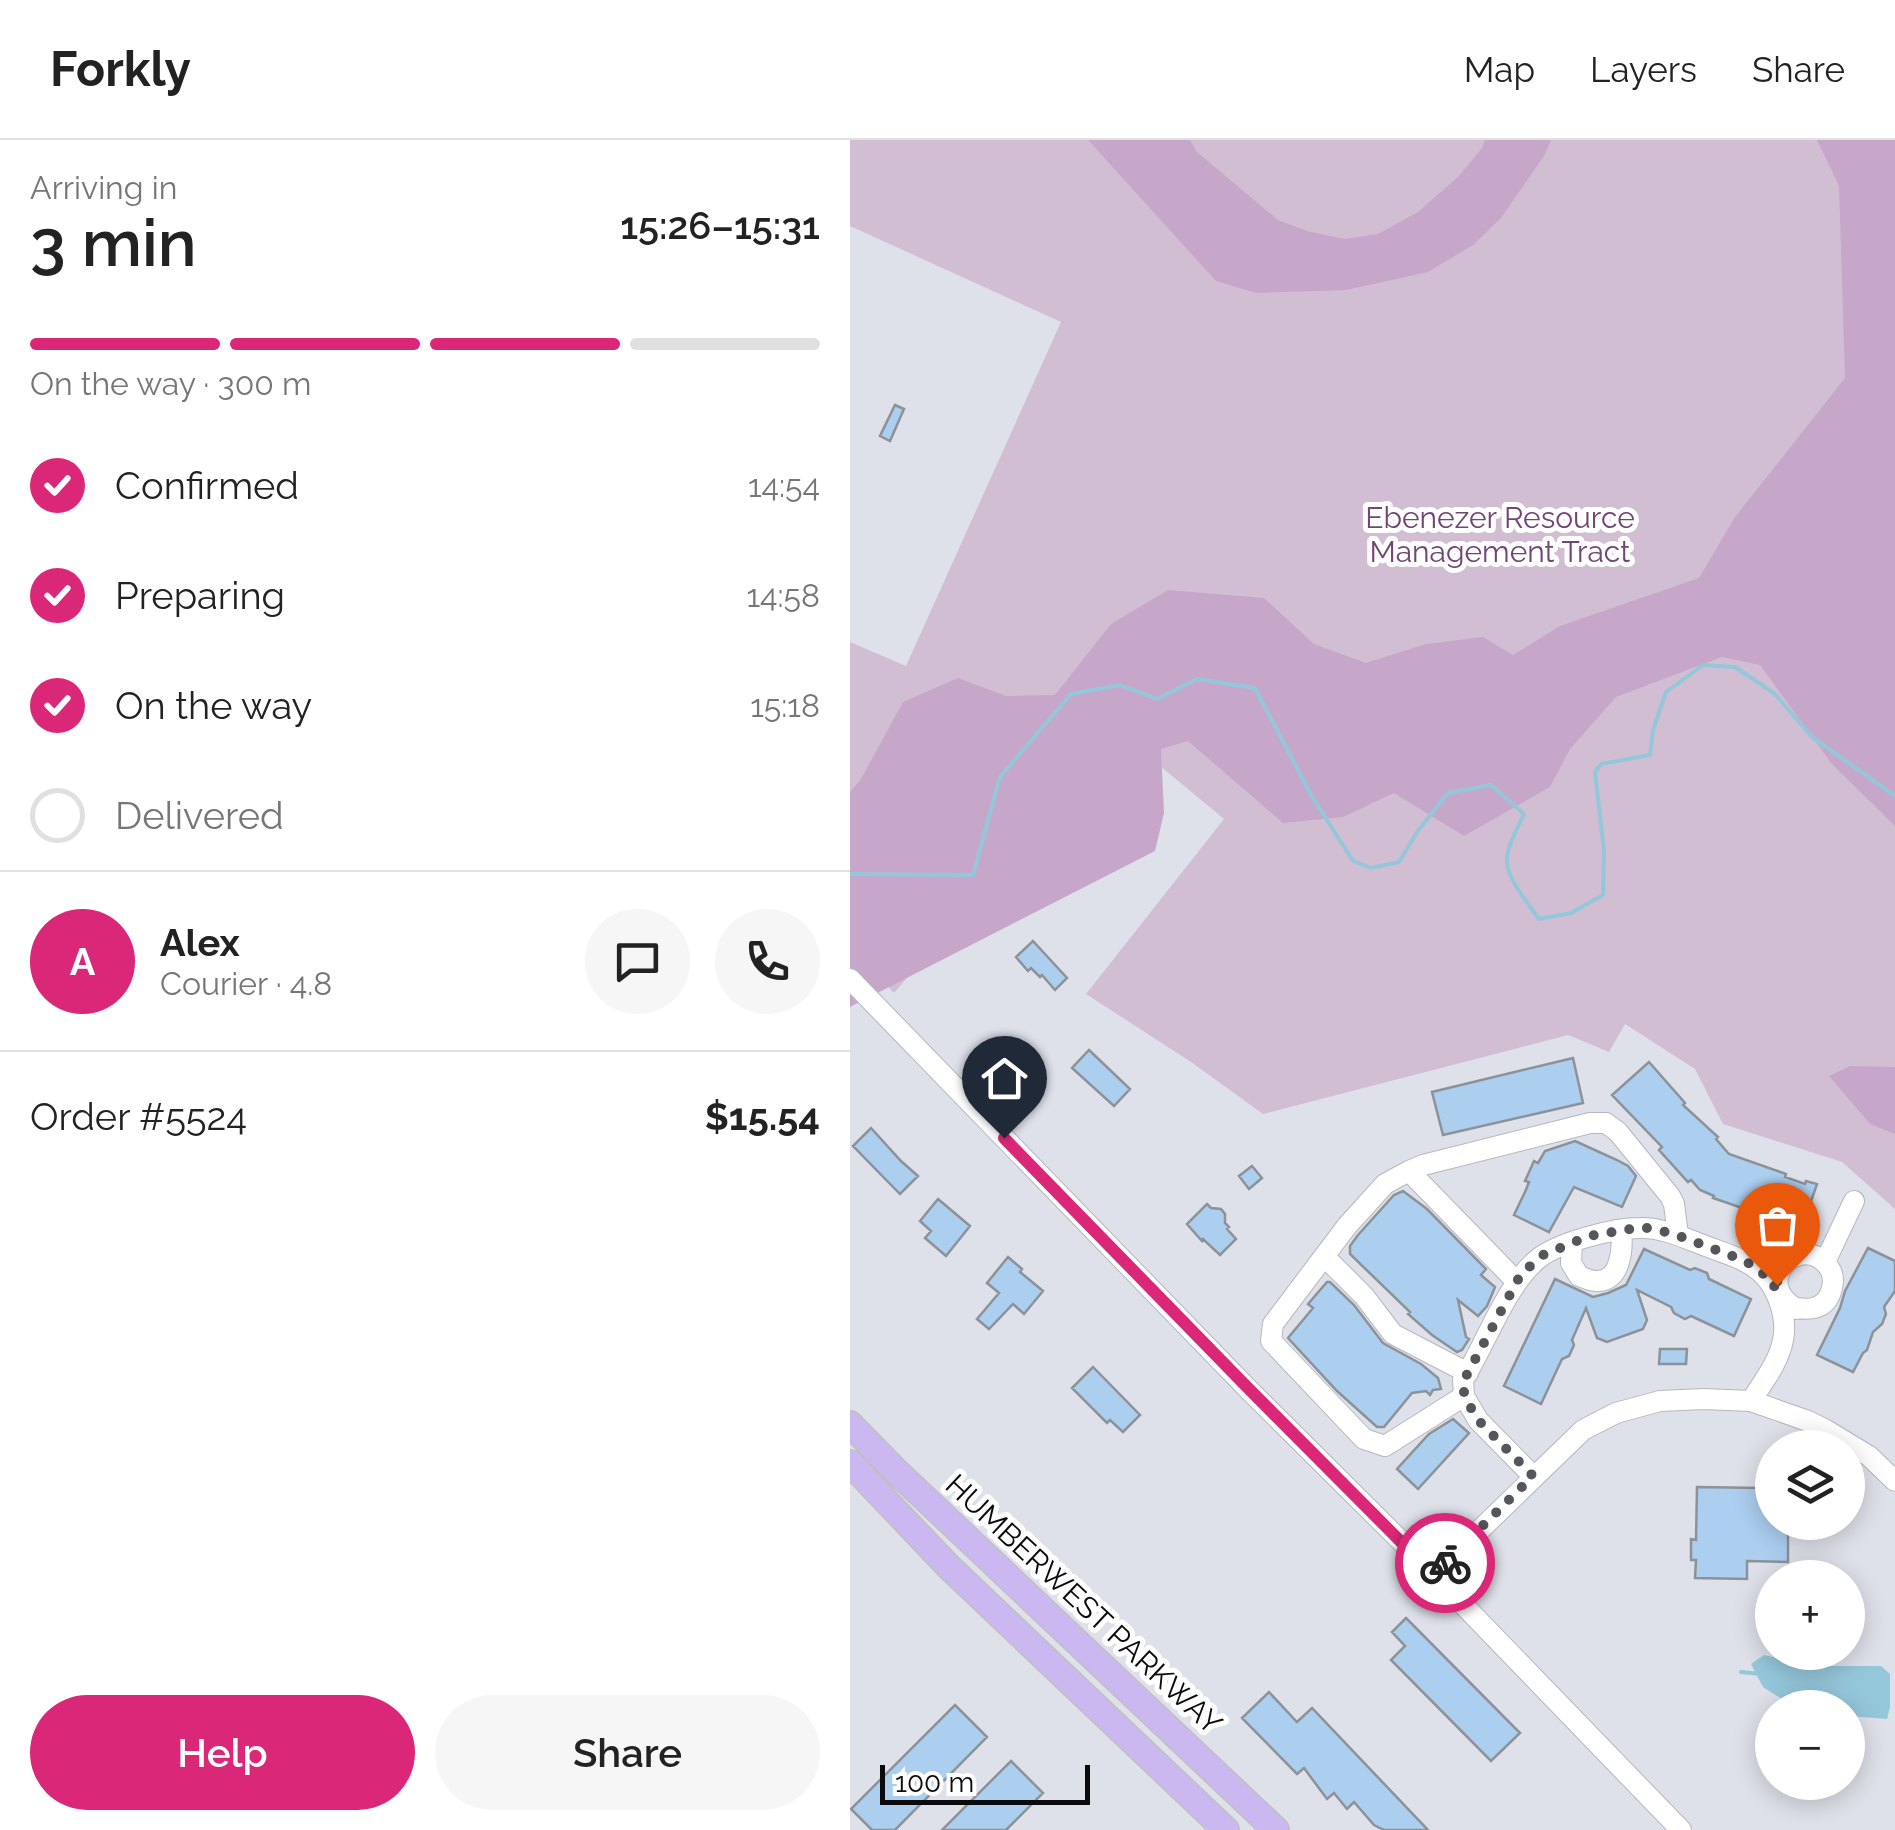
<!DOCTYPE html>
<meta charset="utf-8">
<style>
body{margin:0;font-family:Raleway,sans-serif;background:#f6f6f6;color:#222;height:100vh;display:flex;flex-direction:column;font-size:38px;white-space:nowrap}
*{box-sizing:border-box;margin:0}
p{font-size:32px;color:#767676}
.icon{flex:none;width:55px;height:55px;fill:none;stroke:currentColor;stroke-width:2;stroke-linecap:round;stroke-linejoin:round}
.map{position:relative;flex:1;overflow:hidden}
.sheet{display:flex;flex-direction:column;background:#fff;width:850px}
.sheet>*{flex:none}
.controls{position:absolute;left:905px;top:1290px;display:grid;gap:20px}
.controls a{display:grid;place-items:center;width:110px;height:110px;border-radius:50%;background:#fff;box-shadow:0 5px 25px #0003;font-size:50px}
.scale{position:absolute;left:30px;bottom:25px;width:210px;box-sizing:border-box;padding-left:10px;border:5px solid #0b0b0e;border-top:0;font-size:28px;line-height:35px;white-space:nowrap;color:#0b0b0e;-webkit-text-stroke:8px #fff;paint-order:stroke}
.pin{position:absolute;display:grid;place-items:center;width:85px;height:85px;color:#fff;margin:-102px -42px;border-radius:50% 50% 50% 0;rotate:-45deg;box-shadow:0 0 10px #0007}
.pin .icon{rotate:45deg}
.courier{position:absolute;display:grid;place-items:center;width:100px;height:100px;margin:-50px;border:8px solid #db2777;border-radius:50%;background:#fff;color:#222;box-shadow:0 2px 12px #0007}
.head em{font-style:normal;font-weight:600}
.head div{display:flex;flex-direction:column-reverse}
.head{display:flex;align-items:center;justify-content:space-between;height:170px;padding:0 30px}
h1{font-size:65px;font-weight:600;line-height:75px}
.bar{display:grid;grid-template-columns:repeat(4,1fr);gap:15px 10px;align-content:center;height:120px;padding:0 30px}
.bar i{height:12px;border-radius:8px;background:#e0e0e0}
.bar .current{background:#db2777}
.bar p{grid-column:span 4}
.line{display:flex;align-items:center;gap:25px;padding:0 30px;border-top:2px solid #e0e0e0}
.line div{flex:1}
.round{display:grid;place-items:center;flex:none;width:105px;height:105px;border-radius:52px;background:#f6f6f6}
ol{padding:0 30px;list-style:none}
li{display:flex;align-items:center;gap:30px;height:110px}
li p{margin-inline-start:auto}
li .icon{padding:10px;border-radius:50%;background:#db2777;color:#fff;stroke-width:4}
li:last-child{color:#767676}
li i{width:55px;height:55px;border:5px solid #e0e0e0;border-radius:50%}
.cta{display:flex;gap:20px;margin-top:auto;padding:20px 30px}
.cta a{flex:1;height:115px;border-radius:60px;background:#db2777;color:#fff;font-size:40px;font-weight:600;line-height:115px;text-align:center}
.cta a+a{background:#f6f6f6;color:#222}
header{display:flex;align-items:center;gap:60px;box-sizing:border-box;height:140px;padding:0 50px;background:#fff;border-bottom:2px solid #e0e0e0}
header strong{font-size:48px}
nav{display:flex;gap:55px;margin-inline-start:auto;font-size:35px}
main{display:flex;flex:1;min-height:0}
.map>svg:first-child{display:block}
.green{fill:#d2bed3}
.forest{fill:#c6a7c9}
.water{fill:#95c7db}
.lines{fill:none;stroke-linecap:round;stroke-linejoin:round}
.stream{stroke:#95c7db;stroke-width:4}
.building{fill:#acceef;stroke:#8c9298;stroke-width:2.5}
.minor-casing{stroke:#b5b7c0;stroke-width:22}
.major-casing{stroke:#c0c0c0;stroke-width:28}
.minor{stroke:#fff;stroke-width:20}
.major{stroke:#cbb8f0;stroke-width:25}
.done{stroke:#55565b;stroke-width:10;stroke-dasharray:0 18}
.route{stroke:#db2777;stroke-width:12}
.labels{text-anchor:middle;dominant-baseline:central;stroke-width:10;stroke-linejoin:round;paint-order:stroke}
.park-label{font-size:30px;fill:#704674;stroke:#fff}
.street-label{font-size:30px;fill:#0b0b0e;stroke:#fff}
</style>
<header>
<strong>Forkly</strong>
<nav><a>Map</a><a>Layers</a><a>Share</a></nav>
</header>
<main>
<section class="sheet">
<div class="head"><div><h1>3 min</h1><p>Arriving in</p></div><em>15:26–15:31</em></div>
<div class="bar"><i class="current"></i><i class="current"></i><i class="current"></i><i></i><p>On the way · 300 m</p></div>
<ol>
<li><svg class="icon" aria-label="check" viewBox="0 0 24 24"><path d="M5 12l5 5 9-10"/></svg>Confirmed<p>14:54</p></li>
<li><svg class="icon" aria-label="check" viewBox="0 0 24 24"><path d="M5 12l5 5 9-10"/></svg>Preparing<p>14:58</p></li>
<li><svg class="icon" aria-label="check" viewBox="0 0 24 24"><path d="M5 12l5 5 9-10"/></svg>On the way<p>15:18</p></li>
<li><i></i>Delivered</li>
</ol>
<div class="line" style="height:180px"><b class="round" style="background:#db2777;color:#fff">A</b><div><b>Alex</b><p>Courier · 4.8</p></div><a class="round"><svg class="icon" aria-label="chat" viewBox="0 0 24 24"><path d="M4 5h16v11H9l-5 4z"/></svg></a><a class="round"><svg class="icon" aria-label="phone" viewBox="0 0 24 24"><path d="M5 4h4l2 5-3 2q2 4 5 5l2-3 5 2v4C11 20 4 13 5 4z"/></svg></a></div>
<div class="line" style="height:130px"><div>Order #5524</div><b>$15.54</b></div>
<div class="cta"><a>Help</a><a>Share</a></div>
</section>
<div class="map">
<svg width="1045" height="1690" viewBox="0 0 1045 1690">
<rect width="100%" height="100%" fill="#dfe1ea"/>
<path class="green" d="M0 0H1045V1069L992 1022 873 984 845 929 775 884 759 912 718 895 413 974 341 922 236 854 374 679 268 591 44 853 0 808V502L56 526 211 182 0 86Z"/>
<path class="forest" d="M238 0H340L347 12 428 80 457 91 495 99 528 94 568 72 608 37 632 8 635 0H701L694 16 651 78 623 105 578 132 496 150 406 153 366 141Z
M967 0H1045V686L981 623 910 525 872 517 766 557 720 609 700 647 614 696 544 653 493 677 433 683 338 601 311 609 314 673 305 711 0 867V652L11 639 53 562 108 538 156 556 205 555 261 484 318 450 414 458 464 504 516 523 576 504 633 497 663 515 710 486 849 438 885 377 995 238 989 46Z
M1000 926 1045 927V994L1020 984 979 936Z"/>
<path class="water" d="M914 1515 962 1526H1031L1040 1534V1567L1037 1579 999 1576 998 1568 981 1567 967 1561H935L913 1547 901 1524Z"/>
<g class="lines">
<path class="stream" d="M0 734 123 735 150 637 221 554 270 545 307 559 347 539 405 548 461 655 503 721 521 728 549 722 567 692 598 653 641 645 674 674C668 688 657 705 657 721 656 737 679 765 689 779L721 773 753 755 754 711 745 632 751 624 800 615 803 590 816 552 853 525 885 527 925 554 962 597 1045 656
M891 1532 911 1534"/>
</g>
<path class="building" d="M45 265 54 269 40 301 30 296Z
M183 801 217 838 205 850 192 835 190 837 181 828 178 831 166 817Z
M239 910 280 949 264 966 222 928Z
M723 918 733 963 593 995 582 952Z
M799 922 835 963 833 965 868 997 866 999 879 1014 936 1034 935 1037 955 1044 956 1041 967 1044 951 1090 922 1076 921 1078 863 1058 864 1056 850 1050 841 1040 838 1042 809 1010 812 1007 762 955Z
M21 988 51 1021 68 1036 50 1054 3 1006Z
M725 1001 767 1020 778 1026 786 1036 772 1067 724 1047 699 1092 664 1075 675 1052 679 1042 675 1041 684 1021 688 1023 695 1011Z
M402 1026 412 1038 399 1049 389 1036Z
M553 1051 577 1069 636 1129 631 1135 645 1147 637 1166 628 1176 608 1160 616 1197 619 1199 612 1210 607 1212 582 1195 558 1174 560 1172 500 1114V1106L508 1095 544 1055Z
M88 1059 120 1086 96 1116 75 1098 81 1091 70 1081Z
M357 1064 361 1068 371 1069 375 1074V1083L379 1087 377 1089 386 1099 370 1115 353 1099 352 1101 337 1084Z
M1018 1108 1045 1121V1151L1034 1167 1036 1174 1032 1184 1023 1192 1017 1210 1013 1213 1003 1232 967 1215 990 1168 995 1151Z
M794 1109 840 1130 845 1128 857 1133 859 1139 901 1159 884 1196 841 1176 835 1179 824 1173 821 1167 787 1150 797 1180 793 1189 757 1202 747 1198 736 1168 722 1200 724 1205 719 1216 712 1219 691 1264 654 1246 705 1139 743 1157 758 1153 776 1145Z
M158 1117 172 1129 170 1132 193 1151 174 1174 163 1164 139 1189 127 1179 149 1153 137 1143Z
M477 1142H480L504 1165 533 1203 571 1224 588 1238 591 1249 583 1250 580 1255 576 1251 562 1253 534 1287H527L487 1251 438 1198 463 1168 458 1164Z
M810 1209H837L836 1224H809Z
M243 1227 290 1275 273 1292 260 1280 257 1283 222 1248Z
M603 1279 619 1293 568 1349 547 1329 579 1294Z
M847 1347 912 1348V1353H922V1382H938V1422L897 1421V1439L845 1438 846 1420H841V1399L846 1400Z
M556 1478 670 1593 641 1621 541 1520 555 1506 542 1492Z
M419 1552 447 1582 462 1568 578 1690H534L524 1685 504 1662 497 1669 484 1653 477 1659 454 1628 447 1634 392 1578Z
M105 1565 137 1597 45 1690H22L1 1669Z
M161 1621 193 1653 156 1690H92Z"/>
<g class="lines">
<g class="minor-casing">
<path id="minor" d="M0 839 398 1249 566 1416 831 1690
M559 1031 573 1025 740 983H756L768 992 820 1056 824 1064 828 1095
M722 1103 721 1123 729 1136C735 1138 740 1141 747 1141 771 1142 773 1108 771 1091
M475 1117 514 1156 543 1194 618 1233
M975 1122 1004 1061
M930 1164C950 1170 976 1175 982 1148 984 1140 983 1132 977 1125 949 1092 900 1143 947 1169
M614 1256 535 1306 514 1299 421 1201 423 1184 497 1086 535 1044 559 1031 667 1142
M683 1336 628 1280 614 1256 613 1240C636 1204 656 1144 689 1118 710 1102 763 1088 790 1088 809 1087 830 1096 848 1103 890 1120 919 1122 932 1170 934 1179 935 1191 933 1200 929 1222 913 1242 901 1261
M582 1433 604 1415 733 1290 766 1273 810 1261 854 1259 901 1261 958 1281 976 1290 1019 1316 1045 1341"/>
</g>
<g class="major-casing">
<path id="major" d="M0 1284 47 1332 426 1690
M0 1323 99 1427 376 1690"/>
</g>
<use href="#minor" class="minor"/>
<use href="#major" class="major"/>
</g>
<g class="lines">
<path class="done" d="M595 1423 683 1336 628 1280 614 1256V1240L671 1134 693 1115 739 1096 792 1087 821 1093 893 1120 910 1130 924 1147 928 1135 927 1145"/>
<path class="route" d="M154 998 398 1248 582 1433 595 1423"/>
</g>
<g class="labels">
<g class="park-label">
<text x="650" y="377">Ebenezer Resource<tspan x="650" dy="34">Management Tract</tspan></text>
</g>
<g class="street-label">
<text transform="translate(234 1464) rotate(43)">HUMBERWEST PARKWAY</text>
</g>
</g>
</svg>
<div class="controls">
<a><svg class="icon" aria-label="layers" viewBox="0 0 24 24"><path d="M12 4l9 5-9 5-9-5zM3 14l9 5 9-5"/></svg></a>
<a>+</a>
<a>−</a>
</div>
<div class="scale">100 m</div>
<div class="pin" style="left:927px;top:1145px;background:#ea580c"><svg class="icon" aria-label="bag" viewBox="0 0 24 24"><path d="M5 8h14l-1 12H6zM9 8a3 3 0 0 1 6 0"/></svg></div>
<div class="pin" style="left:154px;top:998px;background:#1f2937"><svg class="icon" aria-label="home" viewBox="0 0 24 24"><path d="M3 11l9-7 9 7M6 9v11h12V9"/></svg></div>
<div class="courier" style="left:595px;top:1423px"><svg class="icon" aria-label="bike" viewBox="0 0 24 24"><circle cx="6" cy="16" r="4"/><circle cx="18" cy="16" r="4"/><path d="M6 16l4-8h5l3 8M10 8l3 8H6M13 5h3"/></svg></div>
</div>
</main>
